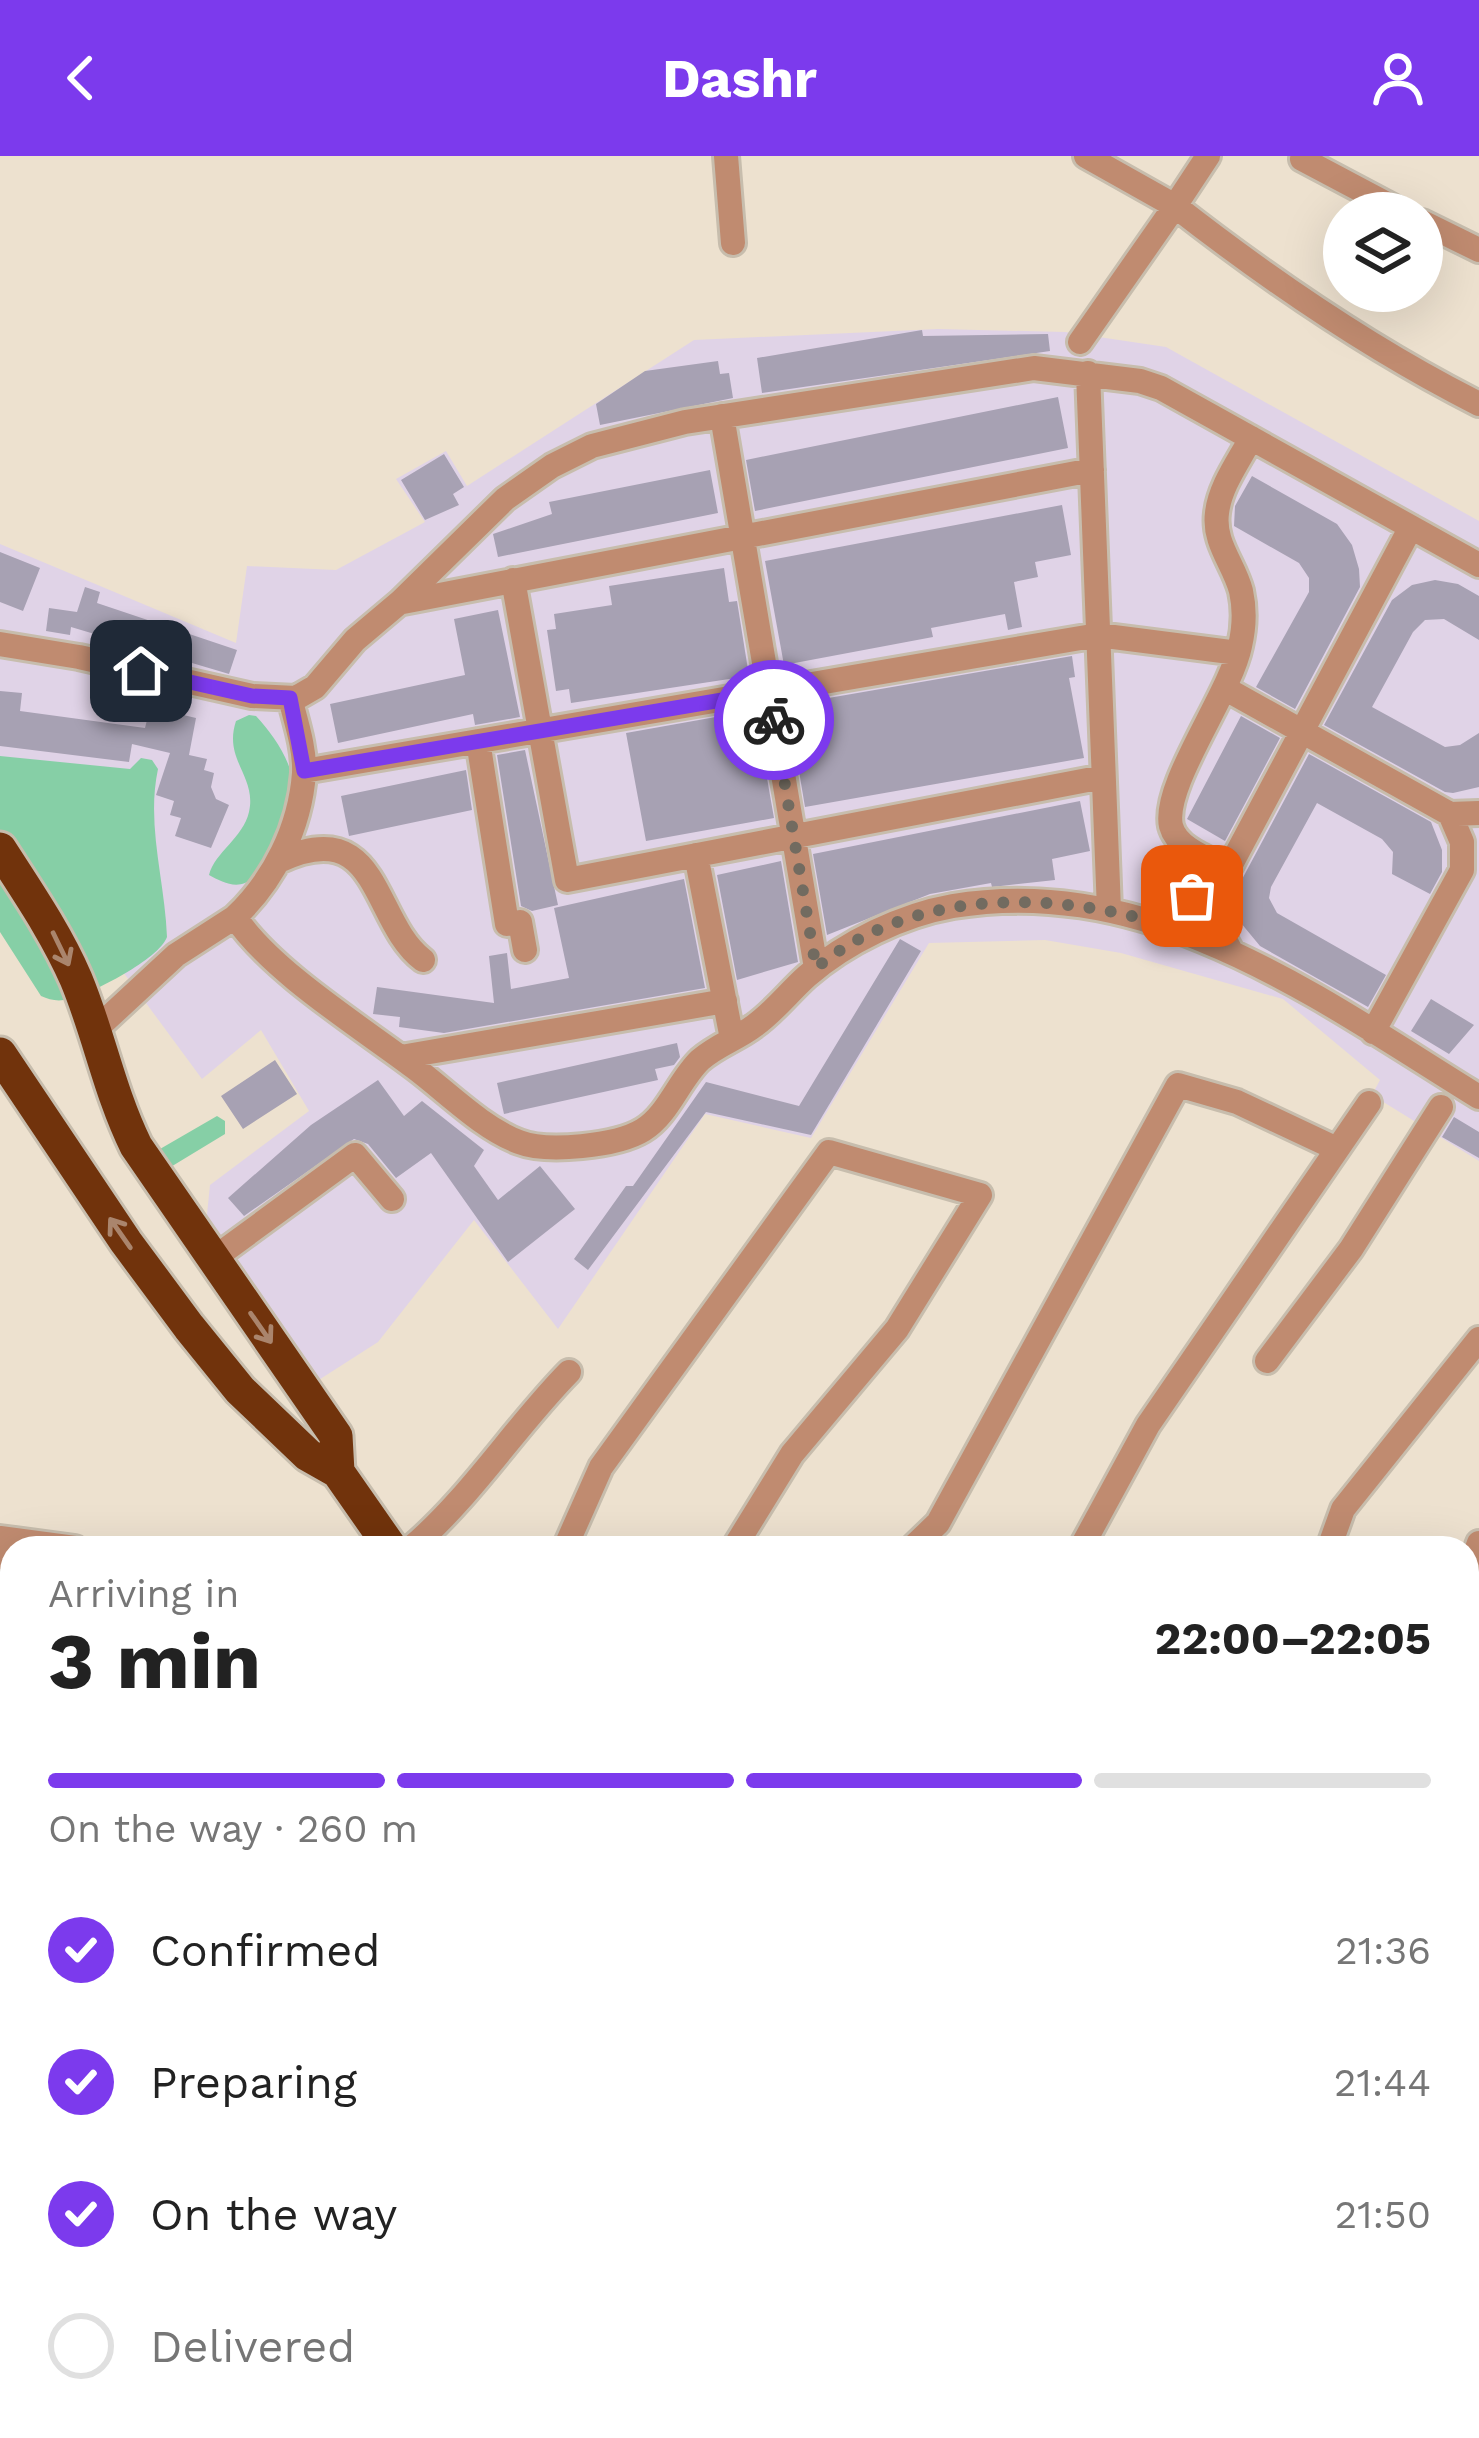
<!DOCTYPE html>
<meta charset="utf-8">
<style>
body{margin:0;font-family:"Work Sans",sans-serif;background:#f2f2f2;color:#222;height:100vh;display:flex;flex-direction:column;font-size:45px;white-space:nowrap}
*{box-sizing:border-box;margin:0}
p{font-size:39px;color:#767676}
.icon{flex:none;width:66px;height:66px;fill:none;stroke:currentColor;stroke-width:2;stroke-linecap:round;stroke-linejoin:round}
.map{position:relative;flex:1;overflow:hidden}
.drawer{position:absolute;left:0px;top:1380px;width:1479px;height:903px;display:flex;flex-direction:column;background:#fff;border-radius:36px 36px 0 0;box-shadow:0 12px 48px #0002}
.drawer>*{flex:none}
.controls{position:absolute;left:1323px;top:36px;display:grid;gap:24px}
.controls a{display:grid;place-items:center;width:120px;height:120px;border-radius:50%;background:#fff;box-shadow:0 12px 48px #0002;font-size:60px}
.pin{position:absolute;display:grid;place-items:center;width:102px;height:102px;color:#fff;margin:-51px;border-radius:24px;box-shadow:0 6px 18px #0006}
.courier{position:absolute;display:grid;place-items:center;width:120px;height:120px;margin:-60px;border:9px solid #7c3aed;border-radius:50%;background:#fff;color:#222;box-shadow:0 3px 15px #0007}
.overview em{font-style:normal;font-weight:700}
.overview div{display:flex;flex-direction:column-reverse}
.overview{display:flex;align-items:center;justify-content:space-between;height:204px;padding:0 48px}
h1{font-size:78px;font-weight:700;line-height:90px}
.bar{display:grid;grid-template-columns:repeat(4,1fr);gap:18px 12px;align-content:center;height:144px;padding:0 48px}
.bar i{height:15px;border-radius:9px;background:#e0e0e0}
.bar .current{background:#7c3aed}
.bar p{grid-column:span 4}
ol{padding:0 48px;list-style:none}
li{display:flex;align-items:center;gap:36px;height:132px}
li p{margin-inline-start:auto}
li .icon{padding:12px;border-radius:50%;background:#7c3aed;color:#fff;stroke-width:4}
li:last-child{color:#767676}
li i{width:66px;height:66px;border:6px solid #e0e0e0;border-radius:50%}
header{display:flex;justify-content:space-between;align-items:center;height:156px;padding:0 48px;background:#7c3aed;color:#fff;font-size:54px;font-weight:700}
.map>svg:first-child{display:block}
.commercial{fill:#e0d3e7}
.green{fill:#86cfa6}
.building{fill:#a7a1b3}
.lines{fill:none;stroke-linecap:round;stroke-linejoin:round}
.minor-casing{stroke:#c7bdad;stroke-width:30}
.major-casing{stroke:#c7bdad;stroke-width:36}
.highway-casing{stroke:#c7bdad;stroke-width:39}
.minor{stroke:#c08b70;stroke-width:24}
.major{stroke:#8e4519;stroke-width:30}
.highway{stroke:#71330c;stroke-width:33}
.oneway{stroke:#aa856d}
.done{stroke:#726b60;stroke-width:12;stroke-dasharray:0 21.6}
.route{stroke:#7c3aed;stroke-width:15}
</style>
<header><svg class="icon" aria-label="back" viewBox="0 0 24 24"><path d="M15 5l-7 7 7 7"/></svg>Dashr<svg class="icon" aria-label="person" viewBox="0 0 24 24"><circle cx="12" cy="8" r="4"/><path d="M4 21q1-7 8-7t8 7"/></svg></header>
<div class="map">
<svg width="1479" height="2282" viewBox="0 0 1479 2282">
<rect width="100%" height="100%" fill="#ede1cf"/>
<path class="commercial" d="M938 173 1065 176 1166 191 1479 365V1005L1372 939 1380 924 1283 843 1121 797 1045 784 929 787 811 982 705 958 558 1173 474 1064 378 1186 314 1227 206 1068 210 1029 309 955 261 874 202 923 0 649V388L236 487 247 410 336 414 425 366 396 323 446 295 467 330 694 184Z"/>
<path class="green" d="M249 559 256 560C270 575 286 597 291 617 299 644 271 716 245 727 233 732 220 725 209 719 215 696 243 682 249 656 257 620 223 604 236 565Z
M0 600 130 613 141 602 152 604 158 613C146 669 165 725 167 781 159 803 93 837 69 843 58 846 50 844 41 840L0 776Z
M217 960 225 965V978L169 1012 158 998 160 993Z"/>
<path class="building" d="M922 174 923 180 1048 178 1050 195 762 237 757 202Z
M718 205 720 218 729 217 733 242 600 269 596 248 645 215Z
M1058 241 1068 292 755 355 746 304Z
M444 298 464 331 453 338 459 349 425 364 401 324Z
M710 314 718 357 498 401 493 378 552 358 549 346Z
M1252 320 1337 368 1352 389 1359 413 1360 431 1295 553 1256 531 1309 436V422L1299 407 1234 370 1235 350Z
M1062 349 1071 399 1035 406 1038 421 1014 426 1022 471 1008 474 1005 458 931 472 933 481 784 509 765 405Z
M0 396 40 412 23 455 0 446Z
M724 412 729 446 737 445 749 520 571 547 569 533 556 535 547 474 556 473 554 458 612 449 609 430Z
M1435 424 1458 428 1479 440V484L1444 463 1425 464 1413 476 1372 551 1445 591 1460 589 1479 577V631L1453 637 1445 636 1324 569 1392 444 1412 429Z
M85 431 100 436 97 447 237 494 229 518 71 471 70 479 46 475 49 452 77 456Z
M498 454 520 561 475 569 473 558 338 587 330 548 465 519 454 463Z
M1072 500 1075 521 1069 522 1084 602 805 651 788 549Z
M0 535 22 537 20 555 145 572 147 564 155 566 158 553 196 562 189 599 207 603 204 614 214 617 211 631 216 643 229 649 211 692 175 680 181 662 170 659 174 645 156 639 170 597 132 588 129 606 0 590Z
M755 554 774 662 646 685 626 577Z
M1241 560 1280 582 1225 685 1187 663Z
M525 594 558 749 532 755 521 750 497 599Z
M1309 598 1431 666 1442 694V716L1430 738 1392 718 1393 696 1382 683 1317 647 1271 731 1269 742 1277 757 1386 819 1368 851 1260 790 1236 761 1232 742Z
M466 614 472 654 349 680 341 640Z
M1080 645 1090 695 1052 703 1055 724 992 731 991 727 930 738 827 779 813 698Z
M781 705 798 806 737 824 717 719Z
M684 723 705 832 444 877 399 871 400 861 373 858 377 831 494 847 489 800 507 797 511 833 569 822 554 752Z
M900 783 921 795 811 979 706 956 588 1114 574 1103 626 1030H633L706 926 799 950Z
M1431 843 1474 869 1449 898 1411 875Z
M677 887 680 901 674 909 655 913 658 924 504 958 497 927Z
M275 904 297 938 243 973 221 940Z
M378 924 404 960 422 945 484 994 474 1010 498 1044 540 1010 575 1053 508 1106 431 997 396 1022 368 988 354 983 244 1060 228 1042 311 969Z
M1454 961 1479 976V1002L1442 981Z"/>
<g class="lines">
<g class="minor-casing">
<path id="minor" d="M726 0 733 87
M1086 0 1175 50 1208 0
M1302 3 1404 57
M1422 66 1479 94
M1080 186 1175 50C1271 125 1370 193 1479 248
M1088 217 1109 754
M722 260 816 812
M513 424 567 724 1103 621
M403 446 1092 314
M0 488 79 501 252 540 296 542 315 531 355 484 400 446 505 343 552 310 592 290 685 266 1034 212 1140 225 1161 232 1479 409
M1226 533 1450 658 1479 657
M478 585 507 768 520 766 525 794
M304 615 1098 479 1238 497
M696 699 732 883
M279 705C381 657 371 765 423 804
M1228 713C1209 703 1177 693 1171 670 1162 629 1230 539 1240 490 1244 473 1245 453 1241 435 1234 408 1213 387 1217 357 1220 330 1239 305 1251 282
M1212 744 1411 371
M235 761C274 724 300 672 304 617 305 592 296 566 290 542
M1154 766C1175 759 1180 735 1206 740L1219 753 1220 775 1231 795
M94 875 176 799 235 761C272 816 361 871 415 912 447 936 482 972 519 986 547 997 617 990 643 974 668 959 679 924 700 904 717 889 737 883 754 870 774 856 789 836 807 820 846 786 902 759 953 750 1152 717 1320 843 1479 941
M1373 876 1462 714V686L1450 658
M401 901 725 845
M213 1103 355 999 392 1043
M1267 1205 1351 1093 1441 951
M0 1382 75 1392
M411 1392C471 1341 514 1272 569 1216
M565 1392 601 1311 829 996 980 1039 897 1173 792 1298 734 1392
M912 1392 938 1367 1178 929 1237 946 1337 993
M1081 1392 1148 1269 1369 947
M1329 1392 1343 1353 1479 1183
M0 1401 12 1402
M1467 1419 1479 1387
M1467 1685 1479 1653
M1467 1869 1479 1872
M0 2014H12
M1467 2097 1479 2067
M0 2210 12 2213
M485 2271 488 2282
M943 2271V2282
M1318 2271 1354 2282
M43 2282 45 2271
M135 2282 138 2271
M1096 2282 1100 2271
M1240 2282 1244 2271
M1395 2282 1400 2271"/>
</g>
<g class="major-casing">
<path id="major" d="M1467 1601 1479 1603
M1467 1630 1479 1632"/>
</g>
<g class="highway-casing">
<path id="highway" d="M0 693C27 735 56 777 76 823 99 878 109 935 136 990L336 1280 338 1316
M0 898 126 1086 189 1171 240 1234 308 1299 338 1316 391 1392
M628 2282 629 2271"/>
</g>
<use href="#minor" class="minor"/>
<use href="#major" class="major"/>
<use href="#highway" class="highway"/>
</g>
<defs><path id="oneway-shaft" d="M-6 0H5M1.5-3L5.5 0L1.5 3" fill="none" stroke-width="1.6" stroke-linecap="round" stroke-linejoin="round" transform="scale(3)"/></defs>
<g class="oneway">
<use href="#oneway-shaft" transform="translate(61 793) rotate(64)"/>
<use href="#oneway-shaft" transform="translate(120 1077) rotate(-125)"/>
<use href="#oneway-shaft" transform="translate(261 1172) rotate(55)"/>
</g>
<g class="lines">
<path class="done" d="M774 564 816 812C909 735 1043 734 1154 766L1192 740"/>
<path class="route" d="M141 515 252 540 290 542 304 615 769 536 774 564"/>
</g>
</svg>
<div class="controls">
<a><svg class="icon" aria-label="layers" viewBox="0 0 24 24"><path d="M12 4l9 5-9 5-9-5zM3 14l9 5 9-5"/></svg></a>
</div>
<div class="pin" style="left:1192px;top:740px;background:#ea580c"><svg class="icon" aria-label="bag" viewBox="0 0 24 24"><path d="M5 8h14l-1 12H6zM9 8a3 3 0 0 1 6 0"/></svg></div>
<div class="pin" style="left:141px;top:515px;background:#1f2937"><svg class="icon" aria-label="home" viewBox="0 0 24 24"><path d="M3 11l9-7 9 7M6 9v11h12V9"/></svg></div>
<div class="courier" style="left:774px;top:564px"><svg class="icon" aria-label="bike" viewBox="0 0 24 24"><circle cx="6" cy="16" r="4"/><circle cx="18" cy="16" r="4"/><path d="M6 16l4-8h5l3 8M10 8l3 8H6M13 5h3"/></svg></div>
<section class="drawer">
<div class="overview"><div><h1>3 min</h1><p>Arriving in</p></div><em>22:00–22:05</em></div>
<div class="bar"><i class="current"></i><i class="current"></i><i class="current"></i><i></i><p>On the way · 260 m</p></div>
<ol>
<li><svg class="icon" aria-label="check" viewBox="0 0 24 24"><path d="M5 12l5 5 9-10"/></svg>Confirmed<p>21:36</p></li>
<li><svg class="icon" aria-label="check" viewBox="0 0 24 24"><path d="M5 12l5 5 9-10"/></svg>Preparing<p>21:44</p></li>
<li><svg class="icon" aria-label="check" viewBox="0 0 24 24"><path d="M5 12l5 5 9-10"/></svg>On the way<p>21:50</p></li>
<li><i></i>Delivered</li>
</ol>
</section>
</div>
